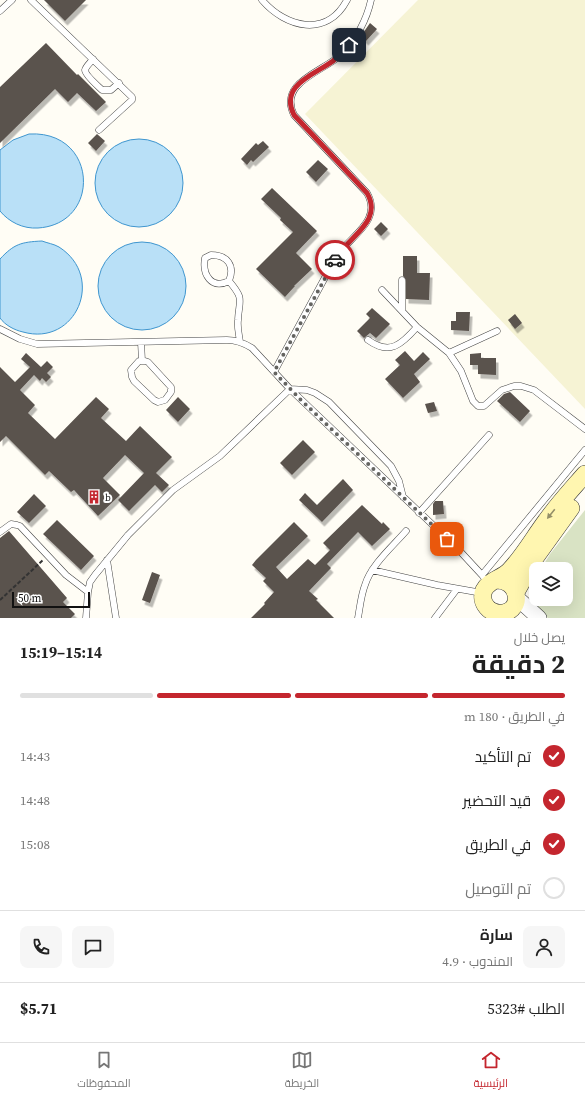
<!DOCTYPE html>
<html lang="ar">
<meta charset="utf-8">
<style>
body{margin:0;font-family:"Source Serif 4",Cairo,serif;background:#f6f6f6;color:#222;direction:rtl;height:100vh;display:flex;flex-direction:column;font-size:15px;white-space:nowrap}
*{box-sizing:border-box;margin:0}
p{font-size:13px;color:#767676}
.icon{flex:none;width:22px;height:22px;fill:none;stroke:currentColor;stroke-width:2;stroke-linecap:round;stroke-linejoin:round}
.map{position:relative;height:618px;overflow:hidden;direction:ltr}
.drawer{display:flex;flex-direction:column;background:#fff;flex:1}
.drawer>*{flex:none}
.buttons{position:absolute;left:529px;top:562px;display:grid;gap:8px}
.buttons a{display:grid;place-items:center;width:44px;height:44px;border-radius:8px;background:#fff;box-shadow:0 4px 16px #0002;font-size:20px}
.scale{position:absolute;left:12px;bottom:10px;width:78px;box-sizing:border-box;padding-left:4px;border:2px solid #111;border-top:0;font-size:11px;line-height:14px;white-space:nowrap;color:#111;-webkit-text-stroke:3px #fff;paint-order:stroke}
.pin{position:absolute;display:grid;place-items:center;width:34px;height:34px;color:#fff;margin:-17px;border-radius:8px;box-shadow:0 2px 6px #0006}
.courier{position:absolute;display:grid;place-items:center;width:40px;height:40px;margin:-20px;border:3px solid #c4262e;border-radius:50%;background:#fff;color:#222;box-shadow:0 1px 5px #0007}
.head em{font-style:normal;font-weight:700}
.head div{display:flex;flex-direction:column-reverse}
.head{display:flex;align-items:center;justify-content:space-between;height:68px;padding:0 20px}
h1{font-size:26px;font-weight:700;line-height:30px}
.bar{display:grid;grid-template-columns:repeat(4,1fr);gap:6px 4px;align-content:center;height:48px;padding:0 20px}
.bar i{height:5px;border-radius:3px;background:#e0e0e0}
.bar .selected{background:#c4262e}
.bar p{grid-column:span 4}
.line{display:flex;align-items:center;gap:10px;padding:0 20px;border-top:1px solid #e0e0e0}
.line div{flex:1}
.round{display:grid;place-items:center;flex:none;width:42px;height:42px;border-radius:8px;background:#f6f6f6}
ol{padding:0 20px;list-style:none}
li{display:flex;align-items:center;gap:12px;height:44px}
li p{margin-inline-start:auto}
li .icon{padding:4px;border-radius:50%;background:#c4262e;color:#fff;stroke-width:4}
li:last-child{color:#767676}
li i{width:22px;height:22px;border:2px solid #e0e0e0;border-radius:50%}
.tab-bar{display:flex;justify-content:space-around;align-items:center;height:56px;border-top:1px solid #e0e0e0;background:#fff;font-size:11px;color:#767676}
.tab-bar a{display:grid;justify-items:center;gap:2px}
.tab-bar .selected{color:#c4262e}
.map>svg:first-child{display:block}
.farmland{fill:#f6f3d4}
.cemetery{fill:#d9e3c4}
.water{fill:#b9e0f7;stroke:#3f96cf}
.building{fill:#5a524d;filter:url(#shadow)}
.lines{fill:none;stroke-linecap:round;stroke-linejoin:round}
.service-casing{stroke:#444;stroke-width:7}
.tertiary-casing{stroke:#444;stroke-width:16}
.secondary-casing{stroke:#333;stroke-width:18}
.path{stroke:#333;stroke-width:2;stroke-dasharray:4 2;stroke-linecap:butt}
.service{stroke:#fff;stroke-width:6}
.tertiary{stroke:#fff;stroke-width:15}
.secondary{stroke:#fff6b0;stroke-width:17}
.oneway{fill:#948f68}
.done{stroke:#646461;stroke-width:4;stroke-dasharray:0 7.2}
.route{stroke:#c4262e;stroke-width:5}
.labels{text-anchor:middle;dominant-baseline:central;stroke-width:4;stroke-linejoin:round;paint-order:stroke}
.poi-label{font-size:10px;fill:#111;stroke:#fff;text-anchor:start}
</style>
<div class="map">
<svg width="585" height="618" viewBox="0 0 585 618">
<defs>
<filter id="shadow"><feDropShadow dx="2.5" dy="4.5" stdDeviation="0" flood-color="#0004"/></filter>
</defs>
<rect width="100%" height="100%" fill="#fffdf5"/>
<path class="farmland" d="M418 0H585V409L305 114Z"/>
<path class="cemetery" d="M585 510V618H548L535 608 532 586 536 579V599H566V569H541L550 554Z"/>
<path class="water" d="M29 134C98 130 102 224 38 228 23 229 9 222 0 211V150L13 140Z
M95 183a44 44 0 1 1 88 0a44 44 0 1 1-88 0Z
M42 241C47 243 54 244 59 247 106 277 76 347 23 332 14 330 5 325 0 318V259C14 244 21 242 42 241Z
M98 286a44 44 0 1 1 88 0a44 44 0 1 1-88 0Z"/>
<path class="building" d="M44 0H86L65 21Z
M370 23 377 29 366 41 361 36Z
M46 43 77 75 78 74 106 102 96 111 77 93 68 102 55 89 0 143V87Z
M97 134 105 141 96 151 88 143Z
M263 141 269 147 253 162 251 160 247 165 241 159 256 143 258 145Z
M318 160 328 169 316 182 306 172Z
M272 188 317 231 296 253 312 269 294 286H295L285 297 256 269 293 232 280 220 281 218 261 199Z
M381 222 388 229 381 236 374 229Z
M403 256H417V273H430L429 300 406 299V280L403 276Z
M372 308 390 324 376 338 370 333 364 338 357 331 370 318 366 314Z
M456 312H470L469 331 451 330V321H456Z
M515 314 522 323 515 329 508 320Z
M405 351 414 361 423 352 430 359 414 374 420 382 403 398 385 379 400 365 395 360Z
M26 353 41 367 47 361 53 367 47 373 51 377 46 382 42 378 40 381 34 375 20 390 35 405 28 413 55 439 96 397 109 409 101 418 126 441 140 426 172 457 156 473 169 485 162 492 155 485 129 511 118 500 144 473 125 455 103 478 120 495 98 516 74 490 71 492 49 471 45 475 6 436 0 442V367L15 382 30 367 21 359Z
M481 353V358H496V375L478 374V365H470V354Z
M510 392 530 411 520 422 497 401 504 394Z
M178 397 190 409 178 422 166 410Z
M434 402 437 411 428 413 425 404Z
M303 440 315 452 292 475 280 463Z
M343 479 353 490 322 522 299 500 305 493 317 505Z
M34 494 46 506 29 523 17 512Z
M435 501H443L444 514 433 515V504Z
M362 505 382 524 383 522 390 529 372 546 358 532 327 564 331 568 309 591 318 599 316 600 334 618H251L265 604 264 603 274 592 263 581 266 578 252 565 256 560 294 522 308 536 276 567 287 579 308 559 315 565 330 550 323 543Z
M57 520 94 556 81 570 43 534Z
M9 531 67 598 63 602 75 614 71 618H0V538Z
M152 572 160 575 150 603 142 600Z"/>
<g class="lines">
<g class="service-casing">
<path id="service" d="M31 0 132 97V100L99 130
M262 0C286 28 327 38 347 0
M0 11 12 0
M93 59C91 62 86 66 85 70 85 75 98 86 102 90H111L119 83
M211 255C228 255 235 266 229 281 211 290 202 274 205 258Z
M402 280V310
M229 281C245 300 239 299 238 320 237 327 239 334 240 342
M382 290 417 327 449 353 461 371 473 401 478 406H484L502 390 514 386H521L534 390 585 429
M0 329 20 339 37 344 227 340C237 340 244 343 252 348L290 389 457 548 482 575 488 583
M368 340C390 356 402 344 417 327
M141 342 142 361
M449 353 497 331
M139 361H145L148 362 171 387V392L165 400 158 402 154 400 134 381 132 377 131 370Z
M274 372 336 257C350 236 383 221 367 193L294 115C278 82 323 72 342 54 356 40 367 19 371 0
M419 513 489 435
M0 532 11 524 17 525 20 526 66 575 88 592
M107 560 116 618
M372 570 437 585 482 593
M482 575 585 450
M86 618 88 592 90 582 95 575 128 535 173 490 220 456 290 389 307 390 315 393 329 402 391 466 399 481 403 497
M358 618C360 607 361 595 365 585 371 565 393 546 406 531
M435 618 457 589"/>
</g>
<g class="tertiary-casing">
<path id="tertiary" d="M516 597 539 618"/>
</g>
<g class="secondary-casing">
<path id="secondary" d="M497 580C519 580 524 609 503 613 490 615 479 603 484 590 489 580 503 578 510 570 524 555 534 537 546 521 558 504 572 489 585 474
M516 592 535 558 571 508"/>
</g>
<path class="path" d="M0 600 43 560"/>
<use href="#service" class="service"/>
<use href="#tertiary" class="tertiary"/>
<use href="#secondary" class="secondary"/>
</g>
<defs><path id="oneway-solid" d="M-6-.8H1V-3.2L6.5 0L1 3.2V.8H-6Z"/></defs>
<use class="oneway" href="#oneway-solid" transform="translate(551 514) rotate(129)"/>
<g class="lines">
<path class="done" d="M335 260 274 372 301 400 447 539"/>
<path class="route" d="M335 260C347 237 384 222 367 193L294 115C279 85 314 75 333 61 339 56 344 51 349 45"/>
</g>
<defs>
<g id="building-bare" transform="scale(1.08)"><path d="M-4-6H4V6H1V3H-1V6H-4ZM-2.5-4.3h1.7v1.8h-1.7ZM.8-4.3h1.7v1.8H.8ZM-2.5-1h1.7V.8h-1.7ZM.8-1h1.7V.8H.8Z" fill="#c4262e" stroke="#fff" stroke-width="2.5" paint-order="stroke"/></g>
</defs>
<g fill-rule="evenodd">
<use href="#building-bare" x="94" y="497"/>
</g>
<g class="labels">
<g class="poi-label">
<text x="105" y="497">b</text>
</g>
</g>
</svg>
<div class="buttons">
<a><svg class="icon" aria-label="layers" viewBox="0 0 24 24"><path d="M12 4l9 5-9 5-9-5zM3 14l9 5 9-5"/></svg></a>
</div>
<div class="scale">50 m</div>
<div class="pin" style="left:447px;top:539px;background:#ea580c"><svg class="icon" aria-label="bag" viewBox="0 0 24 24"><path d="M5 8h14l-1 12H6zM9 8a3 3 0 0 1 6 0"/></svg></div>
<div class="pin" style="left:349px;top:45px;background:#1f2937"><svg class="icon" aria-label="home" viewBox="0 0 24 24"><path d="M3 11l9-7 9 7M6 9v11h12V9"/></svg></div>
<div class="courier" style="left:335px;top:260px"><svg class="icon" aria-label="car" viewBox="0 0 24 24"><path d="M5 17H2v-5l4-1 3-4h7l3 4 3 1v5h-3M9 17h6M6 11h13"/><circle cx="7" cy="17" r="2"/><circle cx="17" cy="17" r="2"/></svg></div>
</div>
<section class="drawer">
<div class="head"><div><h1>2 دقيقة</h1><p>يصل خلال</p></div><em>15:14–15:19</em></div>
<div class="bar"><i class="selected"></i><i class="selected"></i><i class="selected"></i><i></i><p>في الطريق · 180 m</p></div>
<ol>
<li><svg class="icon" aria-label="check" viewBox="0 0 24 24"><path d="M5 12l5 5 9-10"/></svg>تم التأكيد<p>14:43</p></li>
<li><svg class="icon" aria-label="check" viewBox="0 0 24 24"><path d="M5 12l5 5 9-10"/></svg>قيد التحضير<p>14:48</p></li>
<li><svg class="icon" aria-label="check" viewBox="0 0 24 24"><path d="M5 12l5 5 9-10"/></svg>في الطريق<p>15:08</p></li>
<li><i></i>تم التوصيل</li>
</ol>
<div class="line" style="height:72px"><a class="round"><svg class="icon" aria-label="person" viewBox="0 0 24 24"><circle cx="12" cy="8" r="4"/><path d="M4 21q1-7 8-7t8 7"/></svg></a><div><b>سارة</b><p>المندوب · 4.9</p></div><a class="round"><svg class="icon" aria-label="chat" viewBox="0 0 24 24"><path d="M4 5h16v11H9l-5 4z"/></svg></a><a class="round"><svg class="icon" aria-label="phone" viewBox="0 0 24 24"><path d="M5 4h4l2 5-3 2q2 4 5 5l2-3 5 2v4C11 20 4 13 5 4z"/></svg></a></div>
<div class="line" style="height:52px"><div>الطلب #5323</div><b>$5.71</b></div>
</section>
<nav class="tab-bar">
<a class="selected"><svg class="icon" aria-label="home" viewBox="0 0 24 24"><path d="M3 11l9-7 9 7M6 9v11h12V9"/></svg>الرئيسية</a>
<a><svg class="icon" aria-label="map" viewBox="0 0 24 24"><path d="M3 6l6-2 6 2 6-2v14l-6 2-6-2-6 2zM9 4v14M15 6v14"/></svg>الخريطة</a>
<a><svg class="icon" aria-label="saved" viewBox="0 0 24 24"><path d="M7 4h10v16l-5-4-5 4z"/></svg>المحفوظات</a>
</nav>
